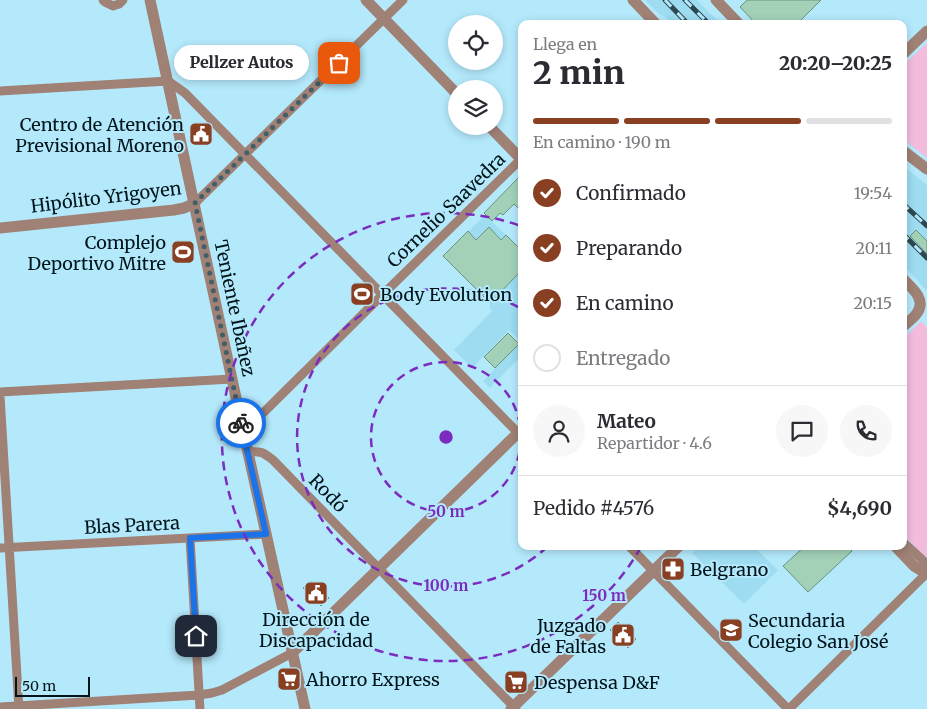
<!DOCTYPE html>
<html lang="es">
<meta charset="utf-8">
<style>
body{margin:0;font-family:Merriweather,serif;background:#f7f7f7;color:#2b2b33;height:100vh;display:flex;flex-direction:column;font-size:19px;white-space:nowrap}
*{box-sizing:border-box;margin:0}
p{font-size:16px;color:#7c7c81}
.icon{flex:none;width:28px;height:28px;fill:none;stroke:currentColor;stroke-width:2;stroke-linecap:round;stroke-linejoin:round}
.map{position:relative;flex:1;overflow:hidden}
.side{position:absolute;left:518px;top:20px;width:389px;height:530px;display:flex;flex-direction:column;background:#fff;border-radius:10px;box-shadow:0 2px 8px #0003}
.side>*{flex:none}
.fabs{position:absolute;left:448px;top:15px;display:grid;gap:10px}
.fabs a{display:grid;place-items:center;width:55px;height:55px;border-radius:50%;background:#fff;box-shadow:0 2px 8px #0003;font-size:25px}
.scale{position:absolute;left:15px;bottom:12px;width:75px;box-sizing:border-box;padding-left:5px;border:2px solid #01141a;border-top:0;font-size:14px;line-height:18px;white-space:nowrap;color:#01141a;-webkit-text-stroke:4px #b4e9fc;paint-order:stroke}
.pin{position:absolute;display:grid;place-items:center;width:42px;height:42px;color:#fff;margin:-21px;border-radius:10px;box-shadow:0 2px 8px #0006}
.courier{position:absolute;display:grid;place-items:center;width:50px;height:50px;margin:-25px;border:4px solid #1a73e8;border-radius:50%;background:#fff;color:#222;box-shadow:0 1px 6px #0007}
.bubble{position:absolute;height:35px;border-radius:18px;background:#fff;box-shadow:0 2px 8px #0003;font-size:16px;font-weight:800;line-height:35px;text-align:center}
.head em{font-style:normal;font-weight:800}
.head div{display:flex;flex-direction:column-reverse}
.head{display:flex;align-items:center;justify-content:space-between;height:85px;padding:0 15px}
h1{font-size:32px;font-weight:800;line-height:38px}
.bar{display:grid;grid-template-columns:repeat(4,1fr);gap:8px 5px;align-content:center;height:60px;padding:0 15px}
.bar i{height:6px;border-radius:4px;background:#e1e1e2}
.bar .active{background:#883f22}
.bar p{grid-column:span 4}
.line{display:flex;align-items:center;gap:12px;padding:0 15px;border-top:1px solid #e1e1e2}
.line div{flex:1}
.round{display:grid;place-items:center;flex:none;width:52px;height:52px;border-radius:26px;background:#f7f7f7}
ol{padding:0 15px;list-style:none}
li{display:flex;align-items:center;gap:15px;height:55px}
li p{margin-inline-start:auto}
li .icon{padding:5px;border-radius:50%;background:#883f22;color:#fff;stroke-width:4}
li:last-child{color:#7c7c81}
li i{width:28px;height:28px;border:2px solid #e1e1e2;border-radius:50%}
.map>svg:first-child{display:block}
.built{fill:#9edcf1}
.green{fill:#f3bcdd}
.building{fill:#a2d1b8;stroke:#68947d}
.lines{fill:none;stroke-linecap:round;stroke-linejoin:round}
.minor{stroke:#a08175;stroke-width:9}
.tertiary{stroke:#a08175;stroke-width:11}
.rail-casing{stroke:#2d4851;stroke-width:5}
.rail{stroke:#b4e9fc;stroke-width:3;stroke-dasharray:9;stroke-linecap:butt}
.done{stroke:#405f69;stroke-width:5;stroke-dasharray:0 9}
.route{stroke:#1a73e8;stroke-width:6}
.ring{fill:none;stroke:#7b2cbf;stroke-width:2.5;stroke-dasharray:9 6}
.labels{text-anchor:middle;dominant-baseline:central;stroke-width:4;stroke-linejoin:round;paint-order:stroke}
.poi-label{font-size:18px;fill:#01141a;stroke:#b4e9fc;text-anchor:start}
.street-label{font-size:18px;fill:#01141a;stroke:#b4e9fc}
.centre{fill:#7b2cbf;stroke:#b4e9fc;stroke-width:2.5}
.ring-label{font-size:15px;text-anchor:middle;font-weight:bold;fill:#7b2cbf;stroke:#b4e9fc;stroke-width:4;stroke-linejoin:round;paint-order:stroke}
</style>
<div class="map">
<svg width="927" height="709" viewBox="0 0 927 709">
<rect width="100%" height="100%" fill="#b4e9fc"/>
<path class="built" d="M645 0H697L721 24H681L676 19 671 22 664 16 659 14Z
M902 165 927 185V291L903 265Z
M485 215 521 250V342L509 330 472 368 454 350 492 311 490 309V303L443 256Z
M521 342V356L490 388 483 381Z
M699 546H753L778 570 744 604 692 553Z"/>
<path class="green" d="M927 43V158L903 139 902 66Z
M921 321 927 327V557L924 556 903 534V339Z"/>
<path class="building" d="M747 0H821L797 24H756L740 7Z
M521 175V211L514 204 503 215 500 213 492 221 484 213Z
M489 227 501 240 506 235 521 250V271L490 303 443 256 468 231 476 240Z
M916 230 927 241V254L910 236Z
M508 333 519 344 495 368 484 357Z
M805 546H848L852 551 808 592 783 566Z
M312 581 329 598 321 606 303 588Z
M618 622 636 639 628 648 610 630Z"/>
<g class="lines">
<path class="minor" d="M103 0 105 2 113 6 119 4 123 0
M0 91 168 81 185 93 521 436
M195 203 403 0
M0 392 232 379
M0 396 19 709
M242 427 251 424 260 416 367 310 521 159
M248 452C261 451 263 452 273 460L516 709
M190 538 200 709
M902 541 927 564
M629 546 788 709
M0 548 266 534
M0 707 199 695 212 693 222 690 292 653
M789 709 927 573"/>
<path class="tertiary" d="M150 0 243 430 305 709
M366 0 456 93
M633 0 656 24
M716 0 739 24
M902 55 927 31
M489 126 521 159
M902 150 927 169
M0 228 174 210 184 208 195 203
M902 278C911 287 927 299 917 313 914 318 907 323 902 327
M895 546 914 566 927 574
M292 653 521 430
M511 709 679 546"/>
<g class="rail-casing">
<path id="rail" d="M665 0 688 24
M685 0 709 24
M902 203 927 226
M902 233 927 258"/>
</g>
<use href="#rail" class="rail"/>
</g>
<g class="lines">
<path class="done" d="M241 423 195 203 339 63"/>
<path class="route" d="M196 636 190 538 266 534 241 423"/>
</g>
<g class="ring">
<circle cx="446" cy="437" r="75"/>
<path d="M547 547A149 149 0 1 1 520 308"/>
<path d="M641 547A224 224 0 1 1 521 226"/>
</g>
<defs>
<g id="civic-square" transform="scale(1.25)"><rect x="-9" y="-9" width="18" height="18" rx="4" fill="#883f22" stroke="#b4e9fc"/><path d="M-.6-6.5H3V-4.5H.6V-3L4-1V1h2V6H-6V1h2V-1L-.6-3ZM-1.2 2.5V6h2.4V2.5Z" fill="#fff"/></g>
<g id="stadium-square" transform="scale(1.25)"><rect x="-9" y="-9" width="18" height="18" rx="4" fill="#883f22" stroke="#b4e9fc"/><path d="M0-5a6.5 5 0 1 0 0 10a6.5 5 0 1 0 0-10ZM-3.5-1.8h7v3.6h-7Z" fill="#fff"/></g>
<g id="pharmacy-square" transform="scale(1.25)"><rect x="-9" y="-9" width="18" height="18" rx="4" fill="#883f22" stroke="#b4e9fc"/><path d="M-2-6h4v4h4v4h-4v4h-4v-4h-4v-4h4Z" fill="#fff"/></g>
<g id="university-square" transform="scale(1.25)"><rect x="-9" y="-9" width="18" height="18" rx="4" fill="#883f22" stroke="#b4e9fc"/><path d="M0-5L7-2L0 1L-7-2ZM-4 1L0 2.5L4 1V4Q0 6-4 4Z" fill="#fff"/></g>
<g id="supermarket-square" transform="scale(1.25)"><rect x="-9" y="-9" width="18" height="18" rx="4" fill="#883f22" stroke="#b4e9fc"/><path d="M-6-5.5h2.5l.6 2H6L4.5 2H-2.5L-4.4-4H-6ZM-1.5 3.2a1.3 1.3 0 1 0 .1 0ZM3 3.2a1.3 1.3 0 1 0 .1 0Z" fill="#fff"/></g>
</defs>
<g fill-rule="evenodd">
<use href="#civic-square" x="201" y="134"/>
<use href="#stadium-square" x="183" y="252"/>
<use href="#stadium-square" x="362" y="294"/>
<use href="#pharmacy-square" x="673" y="569"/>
<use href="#civic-square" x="316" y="593"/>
<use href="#university-square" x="731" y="630"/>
<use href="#civic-square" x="623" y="635"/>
<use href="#supermarket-square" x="289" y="679"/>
<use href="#supermarket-square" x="516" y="682"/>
</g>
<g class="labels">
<g class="poi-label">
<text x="184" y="124" text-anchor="end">Centro de Atención<tspan x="184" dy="21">Previsional Moreno</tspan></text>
<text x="166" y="242" text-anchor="end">Complejo<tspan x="166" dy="21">Deportivo Mitre</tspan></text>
<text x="380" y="294">Body Evolution</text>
<text x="690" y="569">Belgrano</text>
<text x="316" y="619" text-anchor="middle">Dirección de<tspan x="316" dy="21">Discapacidad</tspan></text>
<text x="748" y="620">Secundaria<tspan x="748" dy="21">Colegio San José</tspan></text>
<text x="606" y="625" text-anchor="end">Juzgado<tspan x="606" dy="21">de Faltas</tspan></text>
<text x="306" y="679">Ahorro Express</text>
<text x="534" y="682">Despensa D&amp;F</text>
</g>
<g class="street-label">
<text transform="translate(106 197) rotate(-7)">Hipólito Yrigoyen</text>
<text transform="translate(446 210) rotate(-44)">Cornelio Saavedra</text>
<text transform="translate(235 308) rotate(78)">Teniente Ibañez</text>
<text transform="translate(328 493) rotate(46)">Rodó</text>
<text transform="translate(132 525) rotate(-3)">Blas Parera</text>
</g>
</g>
<circle cx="446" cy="437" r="8" class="centre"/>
<g class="ring-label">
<text x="446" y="517">50 m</text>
<text x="446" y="591">100 m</text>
<text x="604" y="601">150 m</text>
</g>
</svg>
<div class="fabs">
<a><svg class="icon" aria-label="locate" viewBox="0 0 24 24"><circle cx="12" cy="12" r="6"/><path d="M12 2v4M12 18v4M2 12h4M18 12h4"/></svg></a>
<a><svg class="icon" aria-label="layers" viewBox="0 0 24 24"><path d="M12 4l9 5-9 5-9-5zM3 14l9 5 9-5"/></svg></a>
</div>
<div class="scale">50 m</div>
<div class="pin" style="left:339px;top:63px;background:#ea580c"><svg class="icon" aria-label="bag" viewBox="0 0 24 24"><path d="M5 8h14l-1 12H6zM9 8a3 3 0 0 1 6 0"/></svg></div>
<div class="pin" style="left:196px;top:636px;background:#1f2937"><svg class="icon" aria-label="home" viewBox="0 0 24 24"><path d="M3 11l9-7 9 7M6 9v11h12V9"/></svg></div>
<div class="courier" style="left:241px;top:423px"><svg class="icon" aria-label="bike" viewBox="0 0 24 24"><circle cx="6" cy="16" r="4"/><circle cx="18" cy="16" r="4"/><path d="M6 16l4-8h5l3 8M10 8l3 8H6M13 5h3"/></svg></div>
<div class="bubble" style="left:174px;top:45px;width:135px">Pellzer Autos</div>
<section class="side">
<div class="head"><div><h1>2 min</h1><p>Llega en</p></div><em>20:20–20:25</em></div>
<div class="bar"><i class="active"></i><i class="active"></i><i class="active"></i><i></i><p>En camino · 190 m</p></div>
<ol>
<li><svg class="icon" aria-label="check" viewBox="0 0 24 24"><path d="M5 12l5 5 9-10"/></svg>Confirmado<p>19:54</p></li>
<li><svg class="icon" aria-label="check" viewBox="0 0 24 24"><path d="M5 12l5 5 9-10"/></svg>Preparando<p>20:11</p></li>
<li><svg class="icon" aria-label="check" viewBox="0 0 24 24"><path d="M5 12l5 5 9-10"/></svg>En camino<p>20:15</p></li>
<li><i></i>Entregado</li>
</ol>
<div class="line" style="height:90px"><a class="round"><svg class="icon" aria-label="person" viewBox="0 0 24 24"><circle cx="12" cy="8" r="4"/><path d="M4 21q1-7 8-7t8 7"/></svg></a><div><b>Mateo</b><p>Repartidor · 4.6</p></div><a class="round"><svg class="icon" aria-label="chat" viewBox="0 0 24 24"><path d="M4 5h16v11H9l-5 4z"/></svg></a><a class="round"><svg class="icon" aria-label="phone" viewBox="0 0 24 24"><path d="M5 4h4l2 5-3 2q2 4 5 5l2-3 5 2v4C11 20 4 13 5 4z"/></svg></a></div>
<div class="line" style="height:65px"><div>Pedido #4576</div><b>$4,690</b></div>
</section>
</div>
